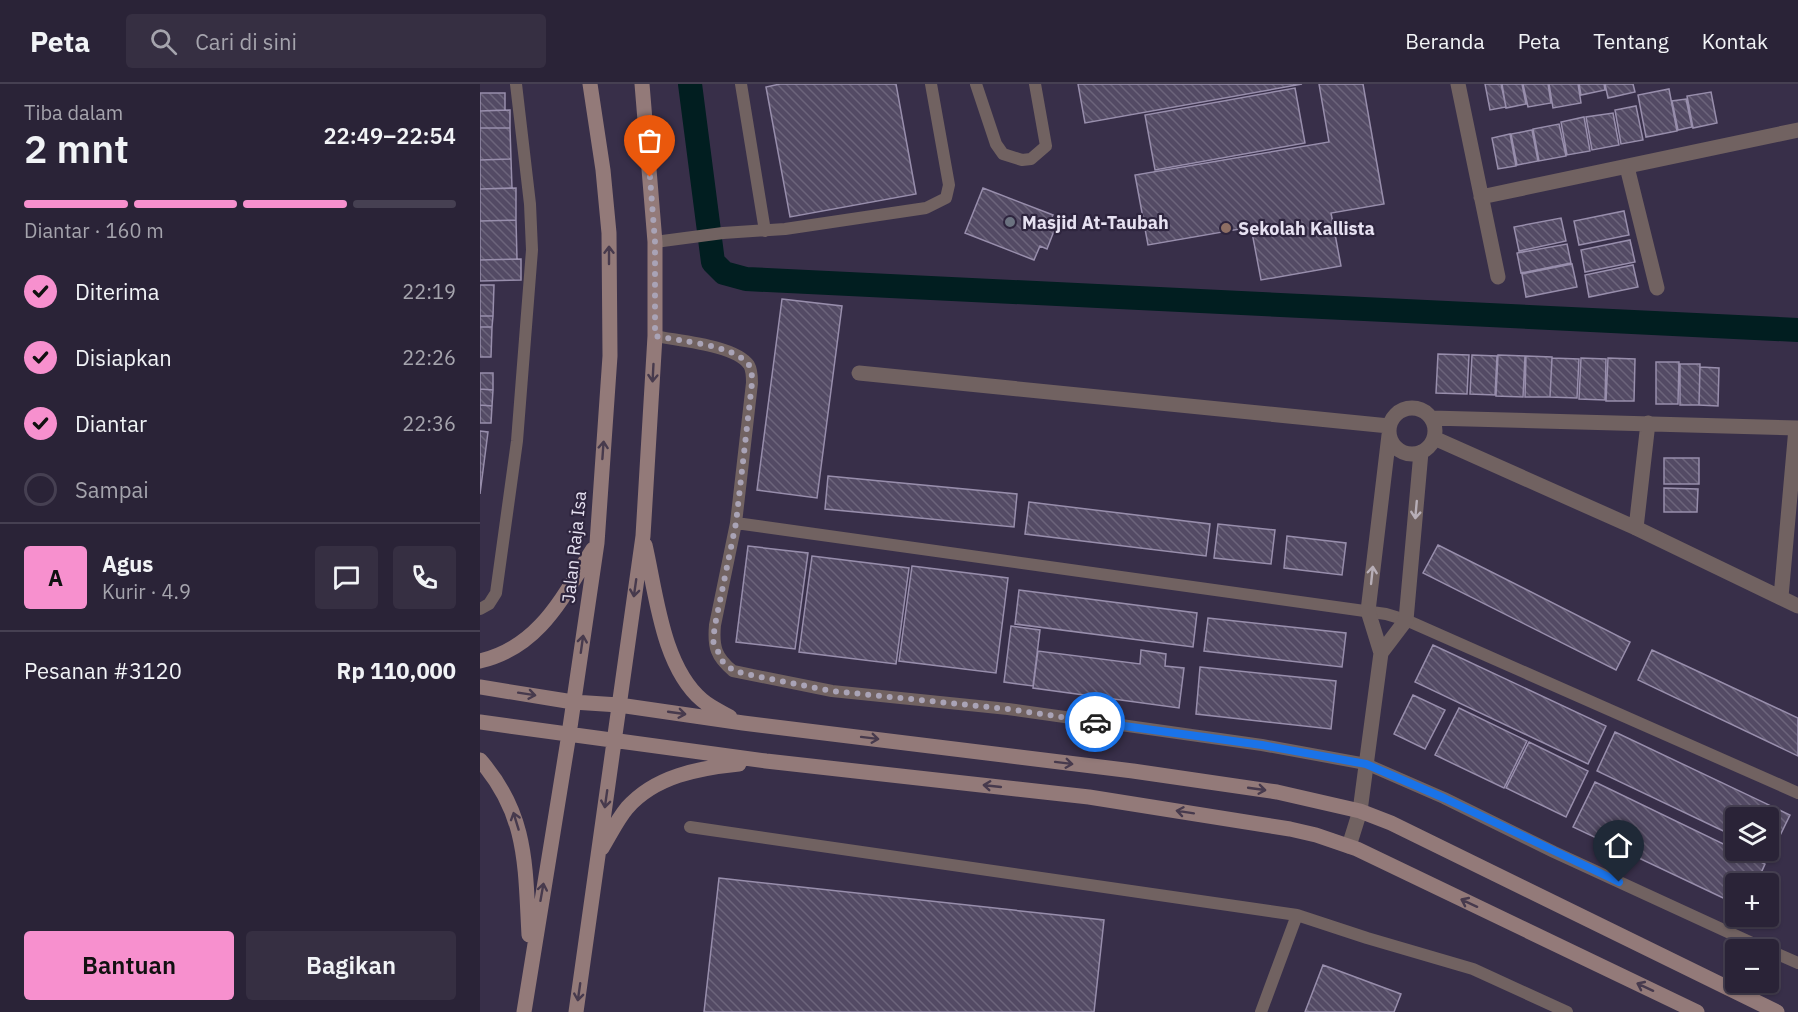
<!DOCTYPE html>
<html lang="id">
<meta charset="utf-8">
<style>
body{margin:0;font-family:"IBM Plex Sans",sans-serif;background:#362f42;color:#f1f3f6;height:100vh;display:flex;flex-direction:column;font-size:22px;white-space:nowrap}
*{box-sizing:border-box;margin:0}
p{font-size:20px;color:#a5a4ad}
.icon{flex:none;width:33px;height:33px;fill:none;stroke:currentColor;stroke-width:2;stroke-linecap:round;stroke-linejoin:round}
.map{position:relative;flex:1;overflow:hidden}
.side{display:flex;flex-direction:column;background:#2a2337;width:480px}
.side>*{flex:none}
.buttons{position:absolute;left:1245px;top:723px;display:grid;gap:12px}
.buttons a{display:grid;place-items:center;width:54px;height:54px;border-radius:6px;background:#2a2337;box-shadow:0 2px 4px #0004,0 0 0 2px #464052;font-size:30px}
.pin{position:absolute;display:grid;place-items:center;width:51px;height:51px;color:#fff;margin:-62px -26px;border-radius:50% 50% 50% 0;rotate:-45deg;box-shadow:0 0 6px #0007}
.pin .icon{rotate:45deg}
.courier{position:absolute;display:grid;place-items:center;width:60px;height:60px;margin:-30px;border:4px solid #1a73e8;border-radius:50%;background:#fff;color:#222;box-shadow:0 2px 8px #0007}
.overview em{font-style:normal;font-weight:600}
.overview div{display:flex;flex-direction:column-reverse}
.overview{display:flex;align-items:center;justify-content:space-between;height:102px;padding:0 24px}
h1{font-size:39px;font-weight:600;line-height:45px}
.bar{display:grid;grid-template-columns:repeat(4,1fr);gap:9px 6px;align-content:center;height:72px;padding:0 24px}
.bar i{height:8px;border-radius:4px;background:#464052}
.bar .active{background:#f790ce}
.bar p{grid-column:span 4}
.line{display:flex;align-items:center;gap:15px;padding:0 24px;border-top:2px solid #464052}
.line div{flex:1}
.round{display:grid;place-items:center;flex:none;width:63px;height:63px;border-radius:6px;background:#362f42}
ol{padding:0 24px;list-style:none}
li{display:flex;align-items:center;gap:18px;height:66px}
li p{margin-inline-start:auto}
li .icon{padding:6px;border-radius:50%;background:#f790ce;color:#111;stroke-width:4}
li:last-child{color:#a5a4ad}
li i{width:33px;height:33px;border:3px solid #464052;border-radius:50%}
.cta{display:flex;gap:12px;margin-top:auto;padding:12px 24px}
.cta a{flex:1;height:69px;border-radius:6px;background:#f790ce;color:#111;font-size:24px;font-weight:600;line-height:69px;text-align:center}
.cta a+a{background:#362f42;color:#f1f3f6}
header{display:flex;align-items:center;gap:36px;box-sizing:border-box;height:84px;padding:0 30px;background:#2a2337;border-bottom:2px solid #464052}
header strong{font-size:28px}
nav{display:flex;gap:33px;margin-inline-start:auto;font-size:21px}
.search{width:420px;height:54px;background:#362f42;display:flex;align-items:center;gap:15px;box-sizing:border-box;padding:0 21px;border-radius:6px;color:#a5a4ad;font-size:22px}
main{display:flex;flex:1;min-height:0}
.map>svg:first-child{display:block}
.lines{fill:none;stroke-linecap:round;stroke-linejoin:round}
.canal{stroke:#011e20;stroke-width:24}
.building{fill:url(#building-back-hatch);stroke:#988eac;stroke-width:1.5}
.lane{stroke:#716261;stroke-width:12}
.street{stroke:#716261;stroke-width:15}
.secondary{stroke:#937a79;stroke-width:15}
.oneway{stroke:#473a4d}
.oneway2{stroke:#b7aeb7}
.done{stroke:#a9a3b6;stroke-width:6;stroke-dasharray:0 10.8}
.route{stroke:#1a73e8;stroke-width:8}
.worship-dot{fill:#6b7280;stroke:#2e253e;stroke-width:2}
.education-dot{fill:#8d6e63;stroke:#2e253e;stroke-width:2}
.labels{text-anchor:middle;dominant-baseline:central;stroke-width:4.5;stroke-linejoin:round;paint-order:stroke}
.poi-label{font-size:18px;font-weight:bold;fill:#e6e1f1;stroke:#2e253e;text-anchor:start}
.street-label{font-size:18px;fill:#e6e1f1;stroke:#2e253e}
</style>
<header>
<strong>Peta</strong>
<div class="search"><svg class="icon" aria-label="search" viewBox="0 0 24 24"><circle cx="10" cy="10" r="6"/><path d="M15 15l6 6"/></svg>Cari di sini</div>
<nav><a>Beranda</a><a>Peta</a><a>Tentang</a><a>Kontak</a></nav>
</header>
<main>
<section class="side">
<div class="overview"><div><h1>2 mnt</h1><p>Tiba dalam</p></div><em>22:49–22:54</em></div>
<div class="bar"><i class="active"></i><i class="active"></i><i class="active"></i><i></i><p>Diantar · 160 m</p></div>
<ol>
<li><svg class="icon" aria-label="check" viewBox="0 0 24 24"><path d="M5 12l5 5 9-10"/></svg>Diterima<p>22:19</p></li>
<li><svg class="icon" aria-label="check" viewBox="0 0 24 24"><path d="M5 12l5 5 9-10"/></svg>Disiapkan<p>22:26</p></li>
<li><svg class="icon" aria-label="check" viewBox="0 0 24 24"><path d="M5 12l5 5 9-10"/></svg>Diantar<p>22:36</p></li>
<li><i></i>Sampai</li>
</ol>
<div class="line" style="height:108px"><b class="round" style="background:#f790ce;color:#111">A</b><div><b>Agus</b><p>Kurir · 4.9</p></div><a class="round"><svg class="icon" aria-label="chat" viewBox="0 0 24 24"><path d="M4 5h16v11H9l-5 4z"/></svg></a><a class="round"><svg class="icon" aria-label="phone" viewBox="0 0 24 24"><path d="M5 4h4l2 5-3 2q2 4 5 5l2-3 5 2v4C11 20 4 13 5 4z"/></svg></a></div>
<div class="line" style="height:78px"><div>Pesanan #3120</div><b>Rp 110,000</b></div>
<div class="cta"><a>Bantuan</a><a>Bagikan</a></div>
</section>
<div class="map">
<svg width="1318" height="928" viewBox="0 0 1318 928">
<defs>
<pattern id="building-back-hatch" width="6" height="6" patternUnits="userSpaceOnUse" patternTransform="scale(1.5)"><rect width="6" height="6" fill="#534a64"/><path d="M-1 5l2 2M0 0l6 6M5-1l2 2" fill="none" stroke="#6c647b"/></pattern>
</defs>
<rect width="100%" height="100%" fill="#382f49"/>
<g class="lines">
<path class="canal" d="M210 0 233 178 244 189 266 195 1318 246"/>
</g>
<path class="building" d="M300 0H416L436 110 310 133 286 3Z
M598 0H822L605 39Z
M839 0H883L904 120 851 129 861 182 781 196 771 143 668 161 655 91 849 58Z
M1005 0H1021L1026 23 1010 26Z
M1022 0H1042L1046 20 1026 24Z
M1043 0H1068L1071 19 1048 23Z
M1069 0H1098L1101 19 1073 24Z
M1099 0H1124L1125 6 1101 11Z
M1125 0H1153L1155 8 1128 14Z
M815 4 825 59 675 86 665 31Z
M1189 5 1197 47 1166 53 1158 11Z
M1231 8 1237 39 1213 44 1207 12Z
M0 9H25V26L0 27Z
M1206 15 1212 43 1198 46 1192 17Z
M1156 22 1163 56 1141 60 1135 26Z
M30 26V44H0V27Z
M1133 29 1139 61 1112 66 1106 33Z
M1104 33 1110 67 1087 71 1081 38Z
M1079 40 1086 72 1059 77 1053 45Z
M0 44H30L31 75 0 76Z
M1052 46 1058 77 1037 81 1031 50Z
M1030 50 1036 82 1018 85 1012 54Z
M31 75 32 104 0 105V76Z
M36 104V136L0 137V105Z
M503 104 573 131 567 144 574 147 567 165 560 162 554 176 485 149Z
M1144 127 1149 151 1099 161 1094 137Z
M1081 134 1086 157 1039 167 1034 143Z
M36 136 37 175 0 176V137Z
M1150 156 1155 178 1105 188 1101 166Z
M1087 160 1091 179 1041 189 1037 169Z
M41 175V196L0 197V176Z
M1092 180 1097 203 1046 213 1042 190Z
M1153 181 1158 203 1109 213 1105 191Z
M0 201H14L13 232H0Z
M302 215 362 222 337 414 277 406Z
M0 232H13L12 243H0Z
M0 243H12L11 273H0Z
M958 270 989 271 987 310 956 309Z
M992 271 1017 272 1015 311 990 310Z
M1018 271 1045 272 1043 313 1016 312Z
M1046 272 1072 273 1070 313H1045Z
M1072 274 1099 275 1097 314 1070 313Z
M1101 274 1126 275 1125 316 1099 315Z
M1128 274 1155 275 1154 317H1126Z
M1176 278H1199L1198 320H1176Z
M1200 280H1220L1219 321H1200Z
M1220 283 1239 284 1238 322 1219 321Z
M0 289H13V306L0 305Z
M0 305 13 306 12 322 0 321Z
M0 321 12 322 11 339H0Z
M0 347 8 348 0 410Z
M1184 374H1219V400H1184Z
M348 392 537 410 534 443 345 425Z
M1184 404 1218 405 1217 428H1184Z
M549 418 730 440 726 472 545 450Z
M738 440 795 446 791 480 734 474Z
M807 452 866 459 862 491 804 484Z
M958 461 1150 558 1136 586 943 489Z
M268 462 328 469 315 565 256 558Z
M332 472 429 484 416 580 319 568Z
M432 482 528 494 516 589 419 577Z
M539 506 717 529 713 563 535 540Z
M728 534 866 549 862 583 724 567Z
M531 542 560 546 553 602 524 598Z
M953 561 1126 642 1108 680 935 598Z
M661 566 686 570 685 582 704 584 699 624 553 604 558 567 660 580Z
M1172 566 1318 634V672L1158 596Z
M720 583 856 597 851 645 716 630Z
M933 611 965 626 945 665 914 650Z
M979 624 1047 657 1024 704 955 671Z
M1135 648 1310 731 1291 770 1285 766H1288V734H1256V753L1117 687Z
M1049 658 1108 687 1086 733 1026 704Z
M1115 698 1285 780 1276 800H1256V820L1093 743Z
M239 794 624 836 614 928H224Z
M843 881 921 910 914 928H825Z"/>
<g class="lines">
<path class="lane" d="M261 0 285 147
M496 0 516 60 523 70 542 76 551 75 566 62 555 0
M175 158 243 149 305 145 446 124 466 114 469 101 451 0
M175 252C199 257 255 261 269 281 272 286 272 293 272 299L256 439 235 541C233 563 236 573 253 587L352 607 528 625 782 661 886 680 964 714 1074 768 1287 866
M256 439 906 530 926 536 1318 709
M0 525 9 520 16 509 37 357 52 166 50 120 36 0
M210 743 817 831 781 928
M817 831 887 854 993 885 1087 928
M1288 866 1318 879"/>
<path class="street" d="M978 0 1018 193
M1147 83 1177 204
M1001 113 1318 46
M379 289 909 342
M909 347a23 23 0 1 1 46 0a23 23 0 1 1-46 0Z
M951 334 1318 344
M954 354 1156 444 1318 522
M1156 444 1168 339
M1301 513 1316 344
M901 569 926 536 941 368
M869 762 880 727 901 569 888 527 909 351"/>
<path class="secondary" d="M165 461C176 508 182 582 222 616 230 623 241 628 250 633
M0 577C60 563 83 512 113 465
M0 603 93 618 139 621 263 639 653 687 797 708 880 727 911 739 1297 928
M0 638 286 677 609 713 810 745 836 751 877 765 1217 928
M0 676C48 731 45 782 49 851
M122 764C130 751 137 736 147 724 175 692 219 684 259 680
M44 928 89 650 117 459 130 272 129 149 123 86 110 0
M96 928 163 452 175 252V158L162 0"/>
</g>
<defs><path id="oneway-shaft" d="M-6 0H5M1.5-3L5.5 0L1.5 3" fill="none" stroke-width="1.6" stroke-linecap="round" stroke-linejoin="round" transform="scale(1.5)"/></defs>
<g class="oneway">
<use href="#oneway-shaft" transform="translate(129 171) rotate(-90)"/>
<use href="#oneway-shaft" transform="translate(173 289) rotate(93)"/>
<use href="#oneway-shaft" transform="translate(123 366) rotate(-86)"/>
<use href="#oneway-shaft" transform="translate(155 504) rotate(98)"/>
<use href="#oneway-shaft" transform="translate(102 560) rotate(-82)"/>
<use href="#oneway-shaft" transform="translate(47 610) rotate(9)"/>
<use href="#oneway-shaft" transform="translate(197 629) rotate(8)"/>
<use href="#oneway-shaft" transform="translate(390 654) rotate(7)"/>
<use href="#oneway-shaft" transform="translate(584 679) rotate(7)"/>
<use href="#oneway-shaft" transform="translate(512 702) rotate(-174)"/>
<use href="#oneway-shaft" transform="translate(777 705) rotate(8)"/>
<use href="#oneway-shaft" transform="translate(126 715) rotate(98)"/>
<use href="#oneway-shaft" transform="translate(705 728) rotate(-171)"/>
<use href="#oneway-shaft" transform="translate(36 737) rotate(-107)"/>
<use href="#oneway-shaft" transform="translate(62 808) rotate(-80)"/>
<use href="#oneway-shaft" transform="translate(989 819) rotate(-155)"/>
<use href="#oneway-shaft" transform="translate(1165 903) rotate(-155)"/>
<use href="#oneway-shaft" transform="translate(99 908) rotate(98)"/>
</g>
<g class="oneway2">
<use href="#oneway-shaft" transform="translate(936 426) rotate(95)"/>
<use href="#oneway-shaft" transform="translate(892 491) rotate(-84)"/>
</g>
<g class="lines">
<path class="done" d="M170 93 175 158V252C199 257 255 261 269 281 272 286 272 293 272 299L256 439 235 541 233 557 243 578 254 587 275 592 352 607 528 625 615 638"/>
<path class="route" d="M615 638 782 661 886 680 964 714 1139 798"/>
</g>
<circle class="worship-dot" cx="530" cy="138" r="6"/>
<circle class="education-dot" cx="746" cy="144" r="6"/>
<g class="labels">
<g class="poi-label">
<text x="542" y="138">Masjid At-Taubah</text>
<text x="758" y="144">Sekolah Kallista</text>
</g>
<g class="street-label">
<text transform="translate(94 463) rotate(-84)">Jalan Raja Isa</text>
</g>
</g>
</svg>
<div class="buttons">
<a><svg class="icon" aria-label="layers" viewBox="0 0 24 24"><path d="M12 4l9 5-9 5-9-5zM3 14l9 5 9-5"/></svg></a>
<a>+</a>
<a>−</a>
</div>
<div class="pin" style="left:170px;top:93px;background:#ea580c"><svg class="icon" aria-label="bag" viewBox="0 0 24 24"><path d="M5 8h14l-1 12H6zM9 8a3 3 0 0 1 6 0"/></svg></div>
<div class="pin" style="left:1139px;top:798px;background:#1f2937"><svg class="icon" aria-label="home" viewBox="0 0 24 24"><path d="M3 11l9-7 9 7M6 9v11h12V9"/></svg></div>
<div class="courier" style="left:615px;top:638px"><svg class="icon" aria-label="car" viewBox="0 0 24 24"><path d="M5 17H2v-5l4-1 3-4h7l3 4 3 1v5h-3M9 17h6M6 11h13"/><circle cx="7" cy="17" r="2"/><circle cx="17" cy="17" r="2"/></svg></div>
</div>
</main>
